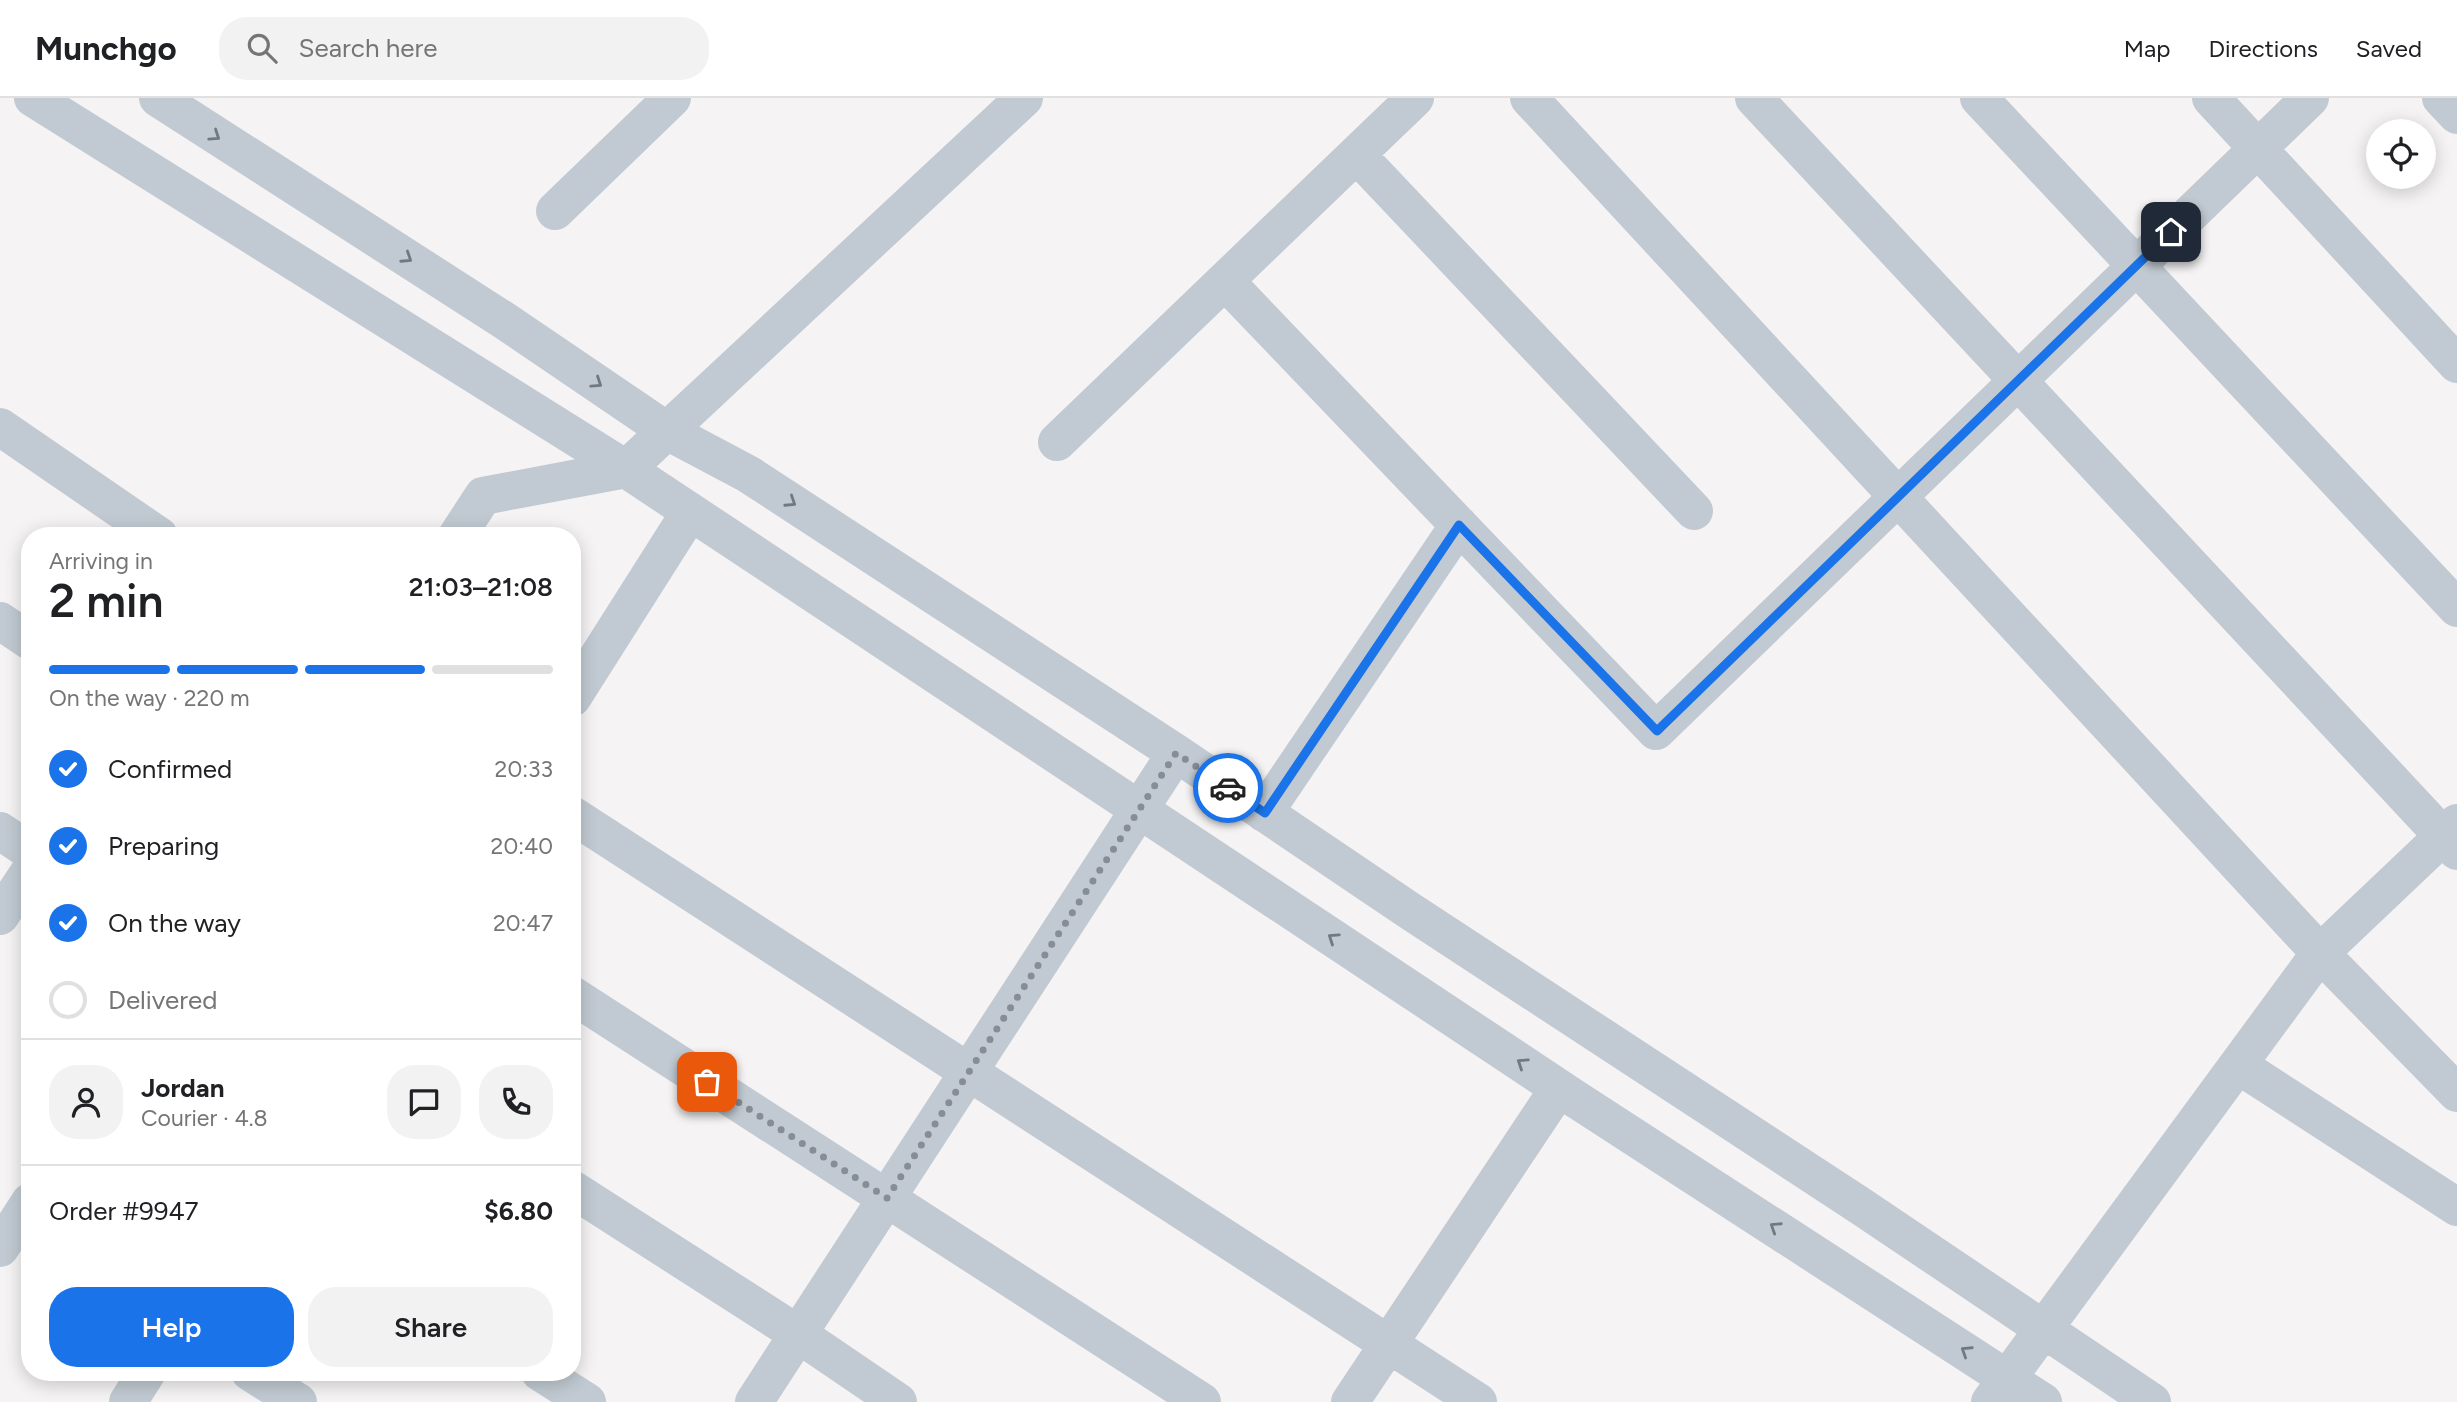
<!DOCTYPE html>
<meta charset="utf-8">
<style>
body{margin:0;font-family:Figtree,sans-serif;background:#f2f2f2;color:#202124;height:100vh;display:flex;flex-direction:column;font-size:26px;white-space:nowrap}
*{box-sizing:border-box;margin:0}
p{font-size:23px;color:#757577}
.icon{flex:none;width:38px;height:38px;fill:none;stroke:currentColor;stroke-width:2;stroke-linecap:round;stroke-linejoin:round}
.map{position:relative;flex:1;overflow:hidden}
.panel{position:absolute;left:21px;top:429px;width:560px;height:854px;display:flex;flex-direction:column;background:#fff;border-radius:28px;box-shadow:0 4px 18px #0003}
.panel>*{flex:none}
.controls{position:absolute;left:2366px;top:21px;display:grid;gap:14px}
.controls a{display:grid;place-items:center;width:70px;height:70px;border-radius:50%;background:#fff;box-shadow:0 4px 18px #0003;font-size:35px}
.pin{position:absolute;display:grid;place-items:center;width:60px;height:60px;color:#fff;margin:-30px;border-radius:14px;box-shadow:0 4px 10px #0006}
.courier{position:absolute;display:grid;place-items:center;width:70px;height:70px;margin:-35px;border:5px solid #1a73e8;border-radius:50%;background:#fff;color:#222;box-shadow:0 2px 9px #0007}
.summary em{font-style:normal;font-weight:600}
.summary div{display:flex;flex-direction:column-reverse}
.summary{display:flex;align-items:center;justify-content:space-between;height:119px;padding:0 28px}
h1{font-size:46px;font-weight:600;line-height:52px}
.bar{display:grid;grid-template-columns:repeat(4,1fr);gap:10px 7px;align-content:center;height:84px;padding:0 28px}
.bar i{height:9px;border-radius:5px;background:#e0e0e0}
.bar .selected{background:#1a73e8}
.bar p{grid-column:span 4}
.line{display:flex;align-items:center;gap:18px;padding:0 28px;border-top:2px solid #e0e0e0}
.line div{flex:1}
.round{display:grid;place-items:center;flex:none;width:74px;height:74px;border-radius:28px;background:#f2f2f2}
ol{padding:0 28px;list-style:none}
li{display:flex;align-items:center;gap:21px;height:77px}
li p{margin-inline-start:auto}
li .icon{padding:7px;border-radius:50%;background:#1a73e8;color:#fff;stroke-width:4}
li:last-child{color:#757577}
li i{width:38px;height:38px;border:4px solid #e0e0e0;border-radius:50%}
.button{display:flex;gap:14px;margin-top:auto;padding:14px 28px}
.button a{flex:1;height:80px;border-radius:28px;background:#1a73e8;color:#fff;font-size:28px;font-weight:600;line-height:80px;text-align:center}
.button a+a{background:#f2f2f2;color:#202124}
header{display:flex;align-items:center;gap:42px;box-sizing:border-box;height:98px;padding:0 35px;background:#fff;border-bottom:2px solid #e0e0e0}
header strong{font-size:33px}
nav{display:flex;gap:38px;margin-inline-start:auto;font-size:24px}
.search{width:490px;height:63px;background:#f2f2f2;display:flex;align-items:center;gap:18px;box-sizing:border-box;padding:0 24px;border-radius:28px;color:#757577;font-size:26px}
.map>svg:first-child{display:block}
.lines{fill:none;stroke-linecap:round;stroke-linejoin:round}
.minor{stroke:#c1cad2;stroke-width:38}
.oneway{stroke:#6e7983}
.done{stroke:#868d94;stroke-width:7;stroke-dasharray:0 12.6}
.route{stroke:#1a73e8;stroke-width:9}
</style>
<header>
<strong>Munchgo</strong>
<div class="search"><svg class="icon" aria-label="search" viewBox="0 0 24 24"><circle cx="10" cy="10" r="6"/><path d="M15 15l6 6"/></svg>Search here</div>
<nav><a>Map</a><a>Directions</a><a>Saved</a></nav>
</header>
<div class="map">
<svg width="2457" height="1304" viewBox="0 0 2457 1304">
<rect width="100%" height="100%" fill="#f5f3f3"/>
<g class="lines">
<path class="minor" d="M33 0 626 371 1574 1000 2043 1304
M158 0 505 223 667 333 748 376 1176 655 1410 813 1859 1107 2152 1304
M1529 0 2320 855 2457 995
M1754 0 2457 753
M1979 0 2457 510
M2211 0 2457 266
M2441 0 2457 17
M1357 57 1694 413
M555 113 672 0
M1225 183 1656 633 2310 0
M0 329 159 438
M1057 344 1415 0
M457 438 483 398 626 371 1024 0
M0 523 30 543
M572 600 690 414
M1264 715 1459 427
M572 717 1478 1304
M0 733 30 753
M0 818 30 773
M572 897 1202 1304
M2238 967 2457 1109
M572 1091 798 1236 898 1304
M0 1150 30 1104
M250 1274 298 1304
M540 1274 587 1304
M128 1304 147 1274
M754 1304 1176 655
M1350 1304 1559 990
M1990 1304 2320 855 2457 725"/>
</g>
<defs><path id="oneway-chevron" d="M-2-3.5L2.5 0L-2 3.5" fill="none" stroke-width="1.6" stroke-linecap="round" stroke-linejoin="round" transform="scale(1.75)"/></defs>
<g class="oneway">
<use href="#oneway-chevron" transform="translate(215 38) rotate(34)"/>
<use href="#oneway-chevron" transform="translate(407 160) rotate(33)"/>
<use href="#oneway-chevron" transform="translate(597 285) rotate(34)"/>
<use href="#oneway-chevron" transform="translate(791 404) rotate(33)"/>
<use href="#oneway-chevron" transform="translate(1333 840) rotate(-146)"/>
<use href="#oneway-chevron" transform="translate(1522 965) rotate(-146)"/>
<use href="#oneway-chevron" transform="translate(1775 1129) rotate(-147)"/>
<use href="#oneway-chevron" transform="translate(1966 1253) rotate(-147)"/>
</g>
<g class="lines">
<path class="done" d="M707 984 887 1100 1176 655 1228 690"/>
<path class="route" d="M1228 690 1265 715 1459 427 1657 633 2171 134"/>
</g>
</svg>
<div class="controls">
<a><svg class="icon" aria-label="locate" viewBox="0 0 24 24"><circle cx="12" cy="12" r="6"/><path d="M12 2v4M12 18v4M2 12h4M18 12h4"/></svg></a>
</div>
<div class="pin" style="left:707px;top:984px;background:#ea580c"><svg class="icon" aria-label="bag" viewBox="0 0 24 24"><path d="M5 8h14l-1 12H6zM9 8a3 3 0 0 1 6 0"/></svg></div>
<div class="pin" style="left:2171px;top:134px;background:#1f2937"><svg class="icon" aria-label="home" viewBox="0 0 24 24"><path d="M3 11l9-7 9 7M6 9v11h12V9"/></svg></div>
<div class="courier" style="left:1228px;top:690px"><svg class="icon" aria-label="car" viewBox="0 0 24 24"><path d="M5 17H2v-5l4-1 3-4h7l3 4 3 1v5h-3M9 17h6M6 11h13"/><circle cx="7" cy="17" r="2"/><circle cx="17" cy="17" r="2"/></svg></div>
<section class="panel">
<div class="summary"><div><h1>2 min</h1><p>Arriving in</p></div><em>21:03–21:08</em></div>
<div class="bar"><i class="selected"></i><i class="selected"></i><i class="selected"></i><i></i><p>On the way · 220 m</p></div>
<ol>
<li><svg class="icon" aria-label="check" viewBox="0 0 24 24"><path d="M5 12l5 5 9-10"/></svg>Confirmed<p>20:33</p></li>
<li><svg class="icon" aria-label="check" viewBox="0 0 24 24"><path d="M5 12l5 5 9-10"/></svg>Preparing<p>20:40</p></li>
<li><svg class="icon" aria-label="check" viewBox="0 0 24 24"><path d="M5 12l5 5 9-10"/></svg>On the way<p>20:47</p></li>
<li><i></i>Delivered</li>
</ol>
<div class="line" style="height:126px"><a class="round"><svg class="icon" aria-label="person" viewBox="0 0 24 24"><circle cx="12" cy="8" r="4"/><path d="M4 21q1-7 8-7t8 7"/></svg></a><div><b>Jordan</b><p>Courier · 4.8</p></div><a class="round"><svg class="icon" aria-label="chat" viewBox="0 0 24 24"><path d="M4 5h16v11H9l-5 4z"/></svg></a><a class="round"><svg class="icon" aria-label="phone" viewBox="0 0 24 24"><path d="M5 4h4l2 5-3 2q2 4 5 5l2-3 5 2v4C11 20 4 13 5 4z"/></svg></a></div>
<div class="line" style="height:91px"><div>Order #9947</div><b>$6.80</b></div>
<div class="button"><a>Help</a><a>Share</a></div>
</section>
</div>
